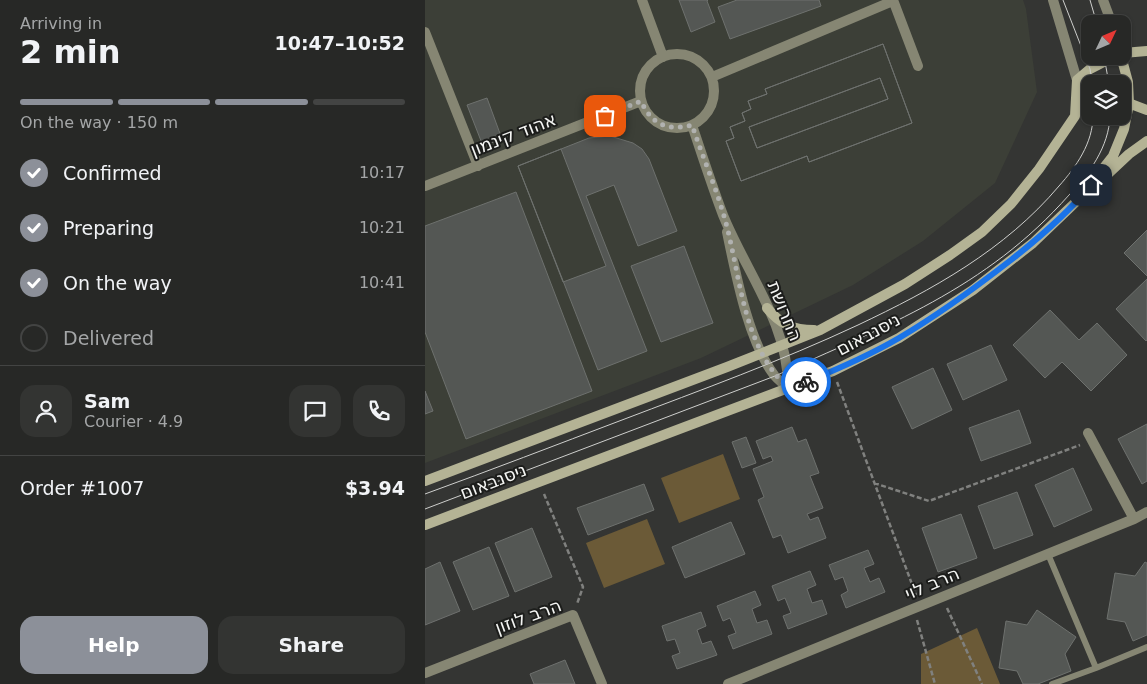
<!DOCTYPE html>
<meta charset="utf-8">
<style>
body{margin:0;font-family:"DejaVu Sans",Heebo,sans-serif;background:#333432;color:#f1f3f6;height:100vh;display:flex;flex-direction:column;font-size:19px;white-space:nowrap}
*{box-sizing:border-box;margin:0}
p{font-size:16px;color:#a4a6a7}
.icon{flex:none;width:28px;height:28px;fill:none;stroke:currentColor;stroke-width:2;stroke-linecap:round;stroke-linejoin:round}
.map{position:relative;flex:1;overflow:hidden}
.panel{display:flex;flex-direction:column;background:#272826;width:425px}
.panel>*{flex:none}
.needle{width:32px;rotate:46deg}
.fabs{position:absolute;left:656px;top:15px;display:grid;gap:10px}
.fabs a{display:grid;place-items:center;width:50px;height:50px;border-radius:10px;background:#272826;box-shadow:0 1px 4px #0004,0 0 0 1px #434443;font-size:25px}
.pin{position:absolute;display:grid;place-items:center;width:42px;height:42px;color:#fff;margin:-21px;border-radius:10px;box-shadow:0 2px 8px #0006}
.courier{position:absolute;display:grid;place-items:center;width:50px;height:50px;margin:-25px;border:4px solid #1a73e8;border-radius:50%;background:#fff;color:#222;box-shadow:0 1px 6px #0007}
.summary em{font-style:normal;font-weight:700}
.summary div{display:flex;flex-direction:column-reverse}
.summary{display:flex;align-items:center;justify-content:space-between;height:85px;padding:0 20px}
h1{font-size:32px;font-weight:700;line-height:38px}
.bar{display:grid;grid-template-columns:repeat(4,1fr);gap:8px 5px;align-content:center;height:60px;padding:0 20px}
.bar i{height:6px;border-radius:4px;background:#434443}
.bar .current{background:#8c9099}
.bar p{grid-column:span 4}
.line{display:flex;align-items:center;gap:12px;padding:0 20px;border-top:1px solid #434443}
.line div{flex:1}
.round{display:grid;place-items:center;flex:none;width:52px;height:52px;border-radius:15px;background:#333432}
ol{padding:0 20px;list-style:none}
li{display:flex;align-items:center;gap:15px;height:55px}
li p{margin-inline-start:auto}
li .icon{padding:5px;border-radius:50%;background:#8c9099;color:#fff;stroke-width:4}
li:last-child{color:#a4a6a7}
li i{width:28px;height:28px;border:2px solid #434443;border-radius:50%}
.action{display:flex;gap:10px;margin-top:auto;padding:10px 20px}
.action a{flex:1;height:58px;border-radius:15px;background:#8c9099;color:#fff;font-size:20px;font-weight:700;line-height:58px;text-align:center}
.action a+a{background:#333432;color:#f1f3f6}
main{display:flex;flex:1;min-height:0}
.map>svg:first-child{display:block}
.built{fill:#3c3f37}
.green{fill:#6b5a37}
.building{fill:#545754;stroke:#6e716e;fill-rule:evenodd}
.lines{fill:none;stroke-linecap:round;stroke-linejoin:round}
.path{stroke:#80817f;stroke-width:2.5;stroke-dasharray:5 2.5;stroke-linecap:butt}
.service{stroke:#868673;stroke-width:6}
.minor{stroke:#868673;stroke-width:10}
.tertiary{stroke:#868673;stroke-width:10}
.secondary{stroke:#b4b395;stroke-width:10}
.tram{stroke:#cecfcd;stroke-width:1}
.done{stroke:#b1b2b0;stroke-width:5;stroke-dasharray:0 9}
.route{stroke:#1a73e8;stroke-width:6}
.labels{text-anchor:middle;dominant-baseline:central;stroke-width:4;stroke-linejoin:round;paint-order:stroke}
.street-label{font-size:18px;fill:#f4f5f3;stroke:#1c1d1b}
</style>
<main>
<section class="panel">
<div class="summary"><div><h1>2 min</h1><p>Arriving in</p></div><em>10:47–10:52</em></div>
<div class="bar"><i class="current"></i><i class="current"></i><i class="current"></i><i></i><p>On the way · 150 m</p></div>
<ol>
<li><svg class="icon" aria-label="check" viewBox="0 0 24 24"><path d="M5 12l5 5 9-10"/></svg>Confirmed<p>10:17</p></li>
<li><svg class="icon" aria-label="check" viewBox="0 0 24 24"><path d="M5 12l5 5 9-10"/></svg>Preparing<p>10:21</p></li>
<li><svg class="icon" aria-label="check" viewBox="0 0 24 24"><path d="M5 12l5 5 9-10"/></svg>On the way<p>10:41</p></li>
<li><i></i>Delivered</li>
</ol>
<div class="line" style="height:90px"><a class="round"><svg class="icon" aria-label="person" viewBox="0 0 24 24"><circle cx="12" cy="8" r="4"/><path d="M4 21q1-7 8-7t8 7"/></svg></a><div><b>Sam</b><p>Courier · 4.9</p></div><a class="round"><svg class="icon" aria-label="chat" viewBox="0 0 24 24"><path d="M4 5h16v11H9l-5 4z"/></svg></a><a class="round"><svg class="icon" aria-label="phone" viewBox="0 0 24 24"><path d="M5 4h4l2 5-3 2q2 4 5 5l2-3 5 2v4C11 20 4 13 5 4z"/></svg></a></div>
<div class="line" style="height:65px"><div>Order #1007</div><b>$3.94</b></div>
<div class="action"><a>Help</a><a>Share</a></div>
</section>
<div class="map">
<svg width="722" height="684" viewBox="0 0 722 684">
<rect width="100%" height="100%" fill="#343533"/>
<path class="built" d="M0 0H598L601 9 612 92 570 183 498 241 428 285 276 358 0 463Z"/>
<path class="green" d="M298 454 315 499 254 523 236 478Z
M222 519 240 564 179 588 161 543Z
M552 628 575 684H496V654Z"/>
<path class="building" d="M254 0H283L282 1 290 22 266 32Z
M312 0H394L396 6 305 39 293 7Z
M458 44 487 123 384 162 382 156 316 181 301 141 309 138 305 127 320 121 317 113 326 109 323 101 342 94 340 89ZM455 78 463 99 332 148 324 127Z
M458 44 487 123 384 162 382 156 316 181 301 141 309 138 305 127 320 121 317 113 326 109 323 101 342 94 340 89Z
M455 78 463 99 332 148 324 127Z
M62 98 77 139 58 146 42 105Z
M185 136 208 143 217 149 224 159 252 231 213 246 189 185 161 196 222 351 173 370 93 166 164 138Z
M136 149 181 266 138 282 93 166Z
M91 192 167 391 41 439 0 332V226Z
M722 230V276L699 253Z
M259 246 288 323 236 342 206 266Z
M722 279V340L721 341 691 309Z
M625 310 654 340 672 323 702 355 666 391 637 362 620 378 588 345Z
M566 345 582 380 538 400 522 364Z
M508 368 527 410 487 429 467 387Z
M0 391 8 411 0 414Z
M594 410 606 443 556 461 544 428Z
M722 424V481L717 484 693 439Z
M367 427 373 442 381 439 394 473 385 476 398 508 382 514 385 520 393 517 401 538 363 553 356 535 348 538 333 500 339 497 328 469 348 461 346 456 338 459 331 441Z
M321 437 331 463 317 468 307 442Z
M648 468 667 510 629 527 610 485Z
M219 484 229 510 163 535 152 508Z
M592 492 608 535 569 549 553 506Z
M536 514 552 558 513 572 497 528Z
M306 522 320 554 260 578 247 547Z
M107 528 127 577 90 592 70 543Z
M64 547 84 596 48 610 28 562Z
M443 550 449 564 439 568 445 582 454 578 460 592 421 608 416 595 423 591 418 577 410 580 404 565Z
M15 562 35 611 0 625V569Z
M720 562 722 563V635L708 641 700 622 682 619 690 573 710 576Z
M385 571 391 585 382 589 387 603 397 600 402 614 363 629 358 616 366 613 360 598 353 601 347 586Z
M330 591 336 605 327 609 332 623 342 620 347 634 308 649 303 636 311 633 305 618 298 621 292 606Z
M612 610 651 637 640 654 646 671 613 684H598L592 671 574 668 581 621 602 625Z
M276 612 281 626 272 630 277 644 286 641 292 655 252 669 247 656 255 653 250 639 242 641 237 626Z
M140 660 150 684H109L105 674Z"/>
<g class="lines">
<path class="path" d="M412 382 491 595
M449 483 504 501 655 445
M119 494 158 587 152 604
M522 608 557 684
M492 620 510 684"/>
<path class="service" d="M623 554 671 668 722 647
M627 684 671 668"/>
<path class="minor" d="M217 0 238 57
M468 0 493 66
M0 32 53 166
M215 91a37 37 0 1 1 74 0a37 37 0 1 1-74 0Z
M287 77 468 1
M267 125C277 155 287 186 298 215 321 272 364 325 363 388
M0 186 216 101
M302 232C311 275 323 340 349 375 353 380 359 384 363 388
M663 433 709 519
M0 673 148 615 177 684
M303 684 709 519 722 512"/>
<path class="tertiary" d="M628 0 652 80
M678 0 687 24"/>
<path class="secondary" d="M698 53 722 51
M652 80 665 69 690 56
M652 80 665 85
M698 101 722 110
M672 184 704 154 722 141
M342 308C355 324 368 330 389 330
M0 481 302 367 395 330 480 284 525 255 557 232 586 204 614 169 650 116 652 80
M0 525 408 371 474 338 548 290 608 243 654 199 688 156 699 129 704 104 703 82 696 56"/>
<path class="tram" d="M638 0 665 69 667 84
M665 0 672 24
M679 56 684 84
M0 494C66 470 131 445 197 420 276 390 356 361 433 325 507 290 580 250 634 186 651 167 668 143 668 116
M0 509 350 376C461 326 561 289 644 195 664 174 684 147 685 116"/>
</g>
<g class="lines">
<path class="done" d="M180 116 216 101C227 125 242 131 267 125 277 155 290 185 299 216 316 274 316 344 363 388L381 382"/>
<path class="route" d="M381 382C413 369 445 355 474 338 513 315 550 288 586 260 614 238 643 213 666 185"/>
</g>
<g class="labels">
<g class="street-label">
<text transform="translate(88 134) rotate(-21)">אהוד קינמון</text>
<text transform="translate(360 311) rotate(68)">החרושת</text>
<text transform="translate(443 334) rotate(-28)">ניסנבאום</text>
<text transform="translate(68 481) rotate(-21)">ניסנבאום</text>
<text transform="translate(507 583) rotate(-23)">הרב לוי</text>
<text transform="translate(103 616) rotate(-20)">הרב לוזון</text>
</g>
</g>
</svg>
<div class="fabs">
<a><svg class="needle" viewBox="-14 -14 28 28"><path d="M0-13l5 13h-10z" fill="#e53935"/><path d="M0 13l5-13h-10z" fill="#a4a6a7"/></svg></a>
<a><svg class="icon" aria-label="layers" viewBox="0 0 24 24"><path d="M12 4l9 5-9 5-9-5zM3 14l9 5 9-5"/></svg></a>
</div>
<div class="pin" style="left:180px;top:116px;background:#ea580c"><svg class="icon" aria-label="bag" viewBox="0 0 24 24"><path d="M5 8h14l-1 12H6zM9 8a3 3 0 0 1 6 0"/></svg></div>
<div class="pin" style="left:666px;top:185px;background:#1f2937"><svg class="icon" aria-label="home" viewBox="0 0 24 24"><path d="M3 11l9-7 9 7M6 9v11h12V9"/></svg></div>
<div class="courier" style="left:381px;top:382px"><svg class="icon" aria-label="bike" viewBox="0 0 24 24"><circle cx="6" cy="16" r="4"/><circle cx="18" cy="16" r="4"/><path d="M6 16l4-8h5l3 8M10 8l3 8H6M13 5h3"/></svg></div>
</div>
</main>
